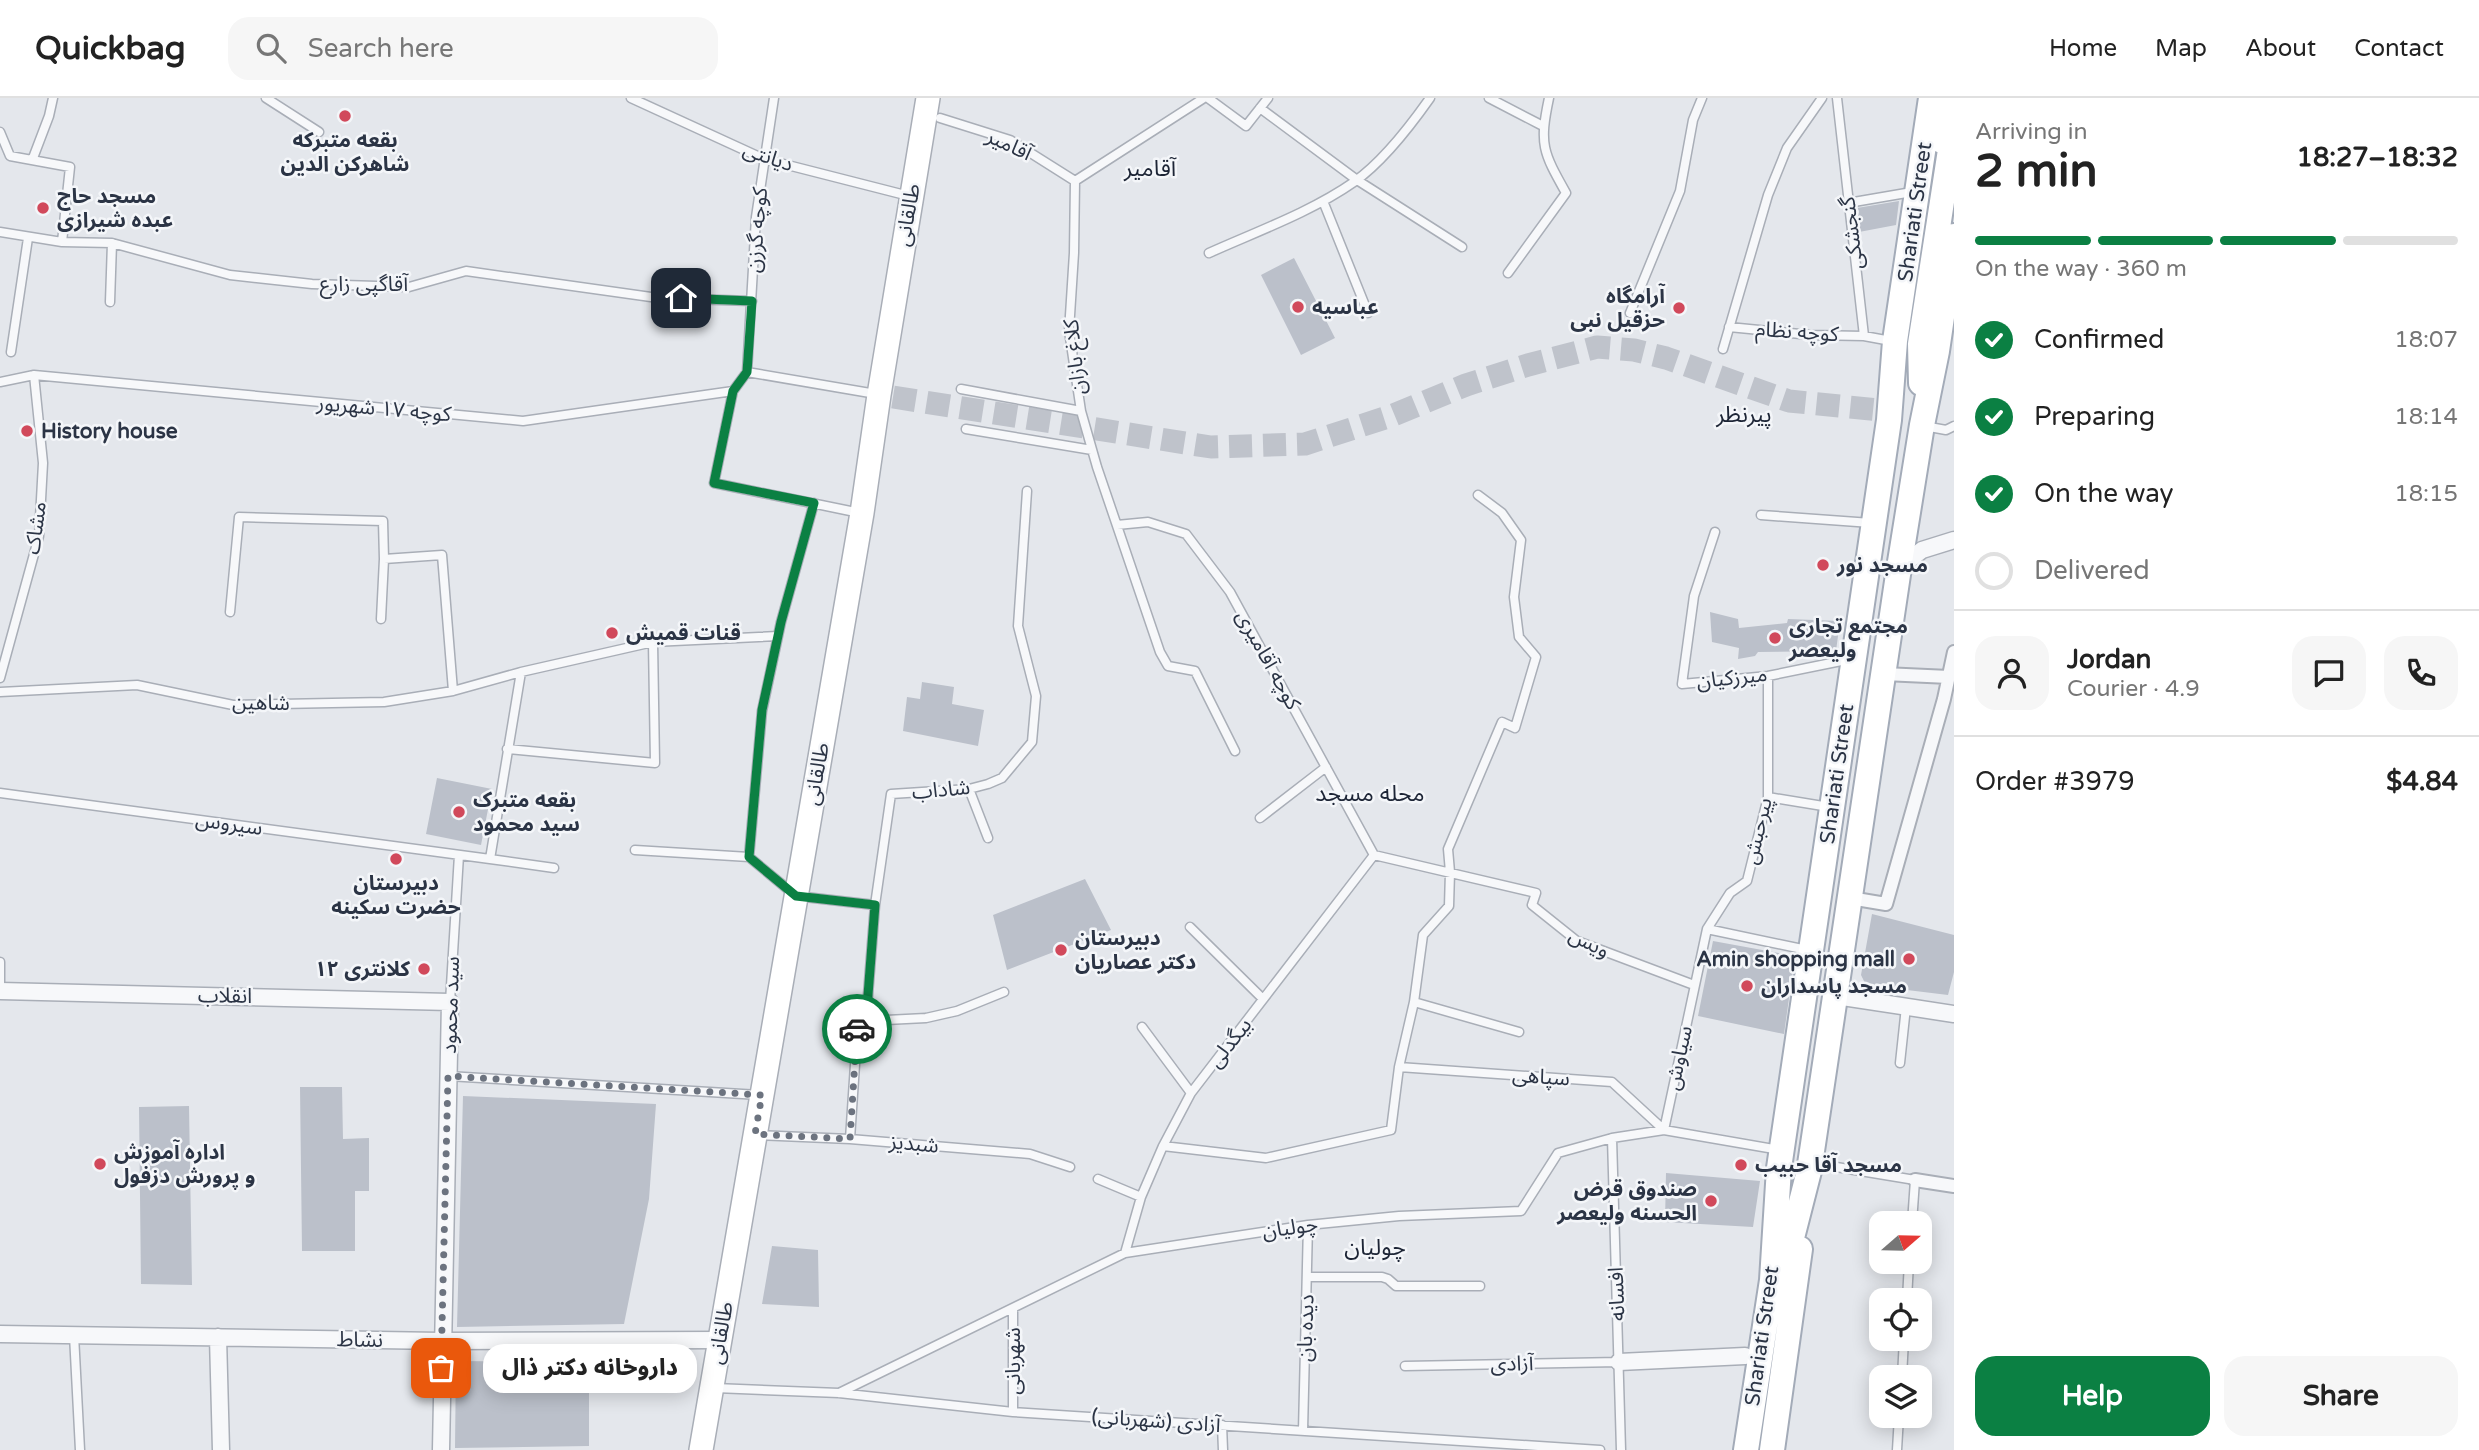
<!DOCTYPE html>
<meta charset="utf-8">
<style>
body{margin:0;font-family:"Varela Round","Noto Sans Arabic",sans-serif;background:#f6f6f6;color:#222;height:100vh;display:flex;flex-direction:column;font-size:26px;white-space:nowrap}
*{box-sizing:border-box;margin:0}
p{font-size:23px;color:#767676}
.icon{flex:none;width:38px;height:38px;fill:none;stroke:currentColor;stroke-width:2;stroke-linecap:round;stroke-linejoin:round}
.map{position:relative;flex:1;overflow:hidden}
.details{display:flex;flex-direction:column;background:#fff;width:525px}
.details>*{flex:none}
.needle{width:46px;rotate:70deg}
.buttons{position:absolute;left:1869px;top:1113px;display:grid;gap:14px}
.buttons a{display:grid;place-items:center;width:63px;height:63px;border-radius:14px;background:#fff;box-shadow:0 4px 18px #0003;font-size:35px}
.pin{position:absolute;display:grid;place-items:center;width:60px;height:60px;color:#fff;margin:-30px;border-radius:14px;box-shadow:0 4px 10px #0006}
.courier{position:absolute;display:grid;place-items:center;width:70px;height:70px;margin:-35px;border:5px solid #0b8043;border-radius:50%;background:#fff;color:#222;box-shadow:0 2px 9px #0007}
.bubble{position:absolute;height:49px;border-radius:21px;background:#fff;box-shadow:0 4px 18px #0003;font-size:23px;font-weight:800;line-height:49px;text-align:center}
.head em{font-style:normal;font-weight:800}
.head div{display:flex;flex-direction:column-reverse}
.head{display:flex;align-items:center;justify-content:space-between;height:119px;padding:0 21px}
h1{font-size:46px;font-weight:800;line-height:52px}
.bar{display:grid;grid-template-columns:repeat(4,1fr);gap:10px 7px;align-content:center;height:84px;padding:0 21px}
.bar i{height:9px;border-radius:5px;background:#e0e0e0}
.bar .selected{background:#0b8043}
.bar p{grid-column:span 4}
.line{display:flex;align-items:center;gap:18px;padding:0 21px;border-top:2px solid #e0e0e0}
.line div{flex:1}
.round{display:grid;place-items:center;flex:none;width:74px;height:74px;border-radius:21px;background:#f6f6f6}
ol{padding:0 21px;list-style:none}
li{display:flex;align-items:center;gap:21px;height:77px}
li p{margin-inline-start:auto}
li .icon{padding:7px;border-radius:50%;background:#0b8043;color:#fff;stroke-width:4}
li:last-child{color:#767676}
li i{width:38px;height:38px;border:4px solid #e0e0e0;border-radius:50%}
.primary-button{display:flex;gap:14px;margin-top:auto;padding:14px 21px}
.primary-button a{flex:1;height:80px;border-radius:21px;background:#0b8043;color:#fff;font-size:28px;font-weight:800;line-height:80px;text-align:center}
.primary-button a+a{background:#f6f6f6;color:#222}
header{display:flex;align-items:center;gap:42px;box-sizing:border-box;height:98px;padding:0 35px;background:#fff;border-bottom:2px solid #e0e0e0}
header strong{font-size:33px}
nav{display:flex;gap:38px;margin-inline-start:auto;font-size:24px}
.search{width:490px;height:63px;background:#f6f6f6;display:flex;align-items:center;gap:18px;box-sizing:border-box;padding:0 24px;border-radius:21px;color:#767676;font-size:26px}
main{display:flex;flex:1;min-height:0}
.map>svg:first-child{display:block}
.building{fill:#bbc0ca}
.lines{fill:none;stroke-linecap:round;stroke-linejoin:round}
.secondary-tunnel{stroke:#bfc3cb;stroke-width:23;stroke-dasharray:23 11;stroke-linecap:butt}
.service-casing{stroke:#a9aeb7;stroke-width:11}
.pedestrian-casing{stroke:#a9aeb7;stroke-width:16}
.minor-casing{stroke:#a9aeb7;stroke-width:19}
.secondary-casing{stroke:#a9aeb7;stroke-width:26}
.primary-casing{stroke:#a3abb8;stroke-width:28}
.service{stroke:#f7f8fa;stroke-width:8}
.pedestrian{stroke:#f7f8fa;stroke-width:12}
.minor{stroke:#f7f8fa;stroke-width:16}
.secondary{stroke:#fff;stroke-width:23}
.primary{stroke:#fff;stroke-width:24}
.done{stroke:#6c737f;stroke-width:7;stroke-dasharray:0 12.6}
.route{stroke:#0b8043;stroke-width:9}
.poi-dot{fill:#d1495b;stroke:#f4f6f9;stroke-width:2.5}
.labels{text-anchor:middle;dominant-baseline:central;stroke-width:5;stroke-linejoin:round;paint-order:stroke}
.poi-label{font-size:21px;font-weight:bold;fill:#2b3445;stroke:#f4f6f9;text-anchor:start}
.street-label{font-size:21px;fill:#2b3445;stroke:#f4f6f9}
.neighbourhood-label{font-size:23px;fill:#1d2536;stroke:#f4f6f9}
</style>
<header>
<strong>Quickbag</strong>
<div class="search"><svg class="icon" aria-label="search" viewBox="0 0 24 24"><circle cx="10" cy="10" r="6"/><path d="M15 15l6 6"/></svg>Search here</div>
<nav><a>Home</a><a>Map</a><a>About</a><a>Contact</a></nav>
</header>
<main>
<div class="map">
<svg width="1954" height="1352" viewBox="0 0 1954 1352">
<rect width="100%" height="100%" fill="#e4e7ec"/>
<path class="building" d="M1899 103 1896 127 1859 134 1857 110Z
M1294 160 1335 240 1301 257 1261 177Z
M1710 514 1738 521 1739 530 1787 525 1788 521 1840 523 1836 553 1758 554 1755 558 1738 561 1739 550 1712 544Z
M922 584 954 589 952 606 984 612 978 648 903 633 907 599 920 601Z
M437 680 492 691 481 747 426 736Z
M1085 781 1111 832 1007 872 993 817Z
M1872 816 1954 837V874L1948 897 1866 887 1861 877Z
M1713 843 1795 858 1784 936 1698 918Z
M300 989H342L343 1041 369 1040V1093H355V1153H302Z
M463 998 656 1006 649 1101 624 1226 457 1229Z
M189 1008 192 1187 141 1186 139 1009Z
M1666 1075 1760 1083 1753 1129 1665 1124Z
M772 1148 818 1152 819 1209 762 1206Z
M456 1263 589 1264V1348L455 1350Z"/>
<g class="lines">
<path class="secondary-tunnel" d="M893 299 1211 349 1305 346 1391 318 1466 287 1528 267 1597 249 1634 252 1666 260 1789 303 1889 313"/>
<g class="service-casing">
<path id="service" d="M266 0 319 34
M631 0 764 61 909 98
M774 0 756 119 747 274 733 293 714 385 860 415
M1208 0 1246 28 1268 0
M1489 0 1543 28
M1837 0 1864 238 1891 243
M1260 10 1357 82 1462 149
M940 20 1010 42 1075 83
M0 34 10 58 70 69 62 144
M33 60 49 18 53 0
M1075 83 1204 0
M1323 103 1368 215
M1848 105 1912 94
M0 134 62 144 112 145 230 177 312 186 409 189 466 173 658 200 752 203
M1209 155C1258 133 1311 114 1354 84 1381 65 1411 27 1430 0
M1508 175 1566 95C1543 54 1539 47 1549 0
M110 204 112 145
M1630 215 1680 93 1693 22 1702 0
M1729 229 1810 237 1864 238
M1723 251 1768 97 1787 50 1822 0
M11 254 28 140
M747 274 876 296
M0 284 34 277 523 323 733 293
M961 291 1081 313 1069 233 1074 155 1075 83
M1081 313 1097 369 1160 554 1168 568 1195 573 1235 653
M1924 328 1946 332 1954 328
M966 331 1092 352
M814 405 781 524 762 613 749 759 796 798 875 807
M1761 417 1871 425
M1117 427 1148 424 1186 436 1230 494 1374 757
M1715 434 1694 498 1682 586 1768 578 1851 561
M230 514 239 419 383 423 384 461 442 457 453 593
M381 521 384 461
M653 544 778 538
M0 580 39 438 43 365 34 277
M0 594 137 587 233 607 384 604 453 593 521 574 653 544 655 665 507 651
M969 691 988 740
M0 695 490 761 521 574
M1768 699 1829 709
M1260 720 1326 669
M635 752 749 759
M1374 757 1536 795 1532 807 1577 843 1694 887
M490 761 554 770
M1190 829 1263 901
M1707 831 1807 852
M0 864V893
M450 904 459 757
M1414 904 1519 934
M866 923 926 920 957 913 1004 894
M1142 929 1191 995
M1900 965 1906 909
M1399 969 1612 984 1664 1032
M448 978 759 997
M1664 1032 1707 831 1730 795 1747 783 1768 699V578
M758 1037 850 1041 1030 1056 1070 1069
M1612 1040 1621 1352
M850 1041 858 922 866 923 875 807 891 696 969 691 988 686 1002 680 1032 644 1036 598 1018 528 1027 393
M1163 1048 1266 1060 1391 1032 1399 969 1414 904 1423 837 1449 808 1450 774 1448 751 1502 624 1515 630 1536 559 1519 539 1514 499 1521 442 1502 415 1478 397
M1812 1065 1915 1082 1912 1125
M1098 1081 1141 1099
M1125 1155 1141 1099 1163 1048 1191 995 1374 757
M1308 1179H1382L1388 1181 1396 1188H1480
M1907 1202 1909 1164
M1013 1212V1314
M74 1237 80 1352
M1405 1268 1619 1264
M1902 1279 1904 1241
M715 1290 839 1295 1013 1314 1600 1352
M839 1295 1125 1155 1308 1127 1399 1118 1521 1113 1558 1055 1612 1040 1664 1032 1780 1052
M1222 1327 1223 1352
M1303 1333 1308 1127
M1897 1352 1899 1318"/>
</g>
<g class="pedestrian-casing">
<path id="pedestrian" d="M1884 576 1949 579
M1850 800 1886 806 1944 601 1954 554
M1915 1082 1954 1088"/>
</g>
<g class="minor-casing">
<path id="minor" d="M1899 470 1922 452 1954 442
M0 893 450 904 441 1352
M1836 898 1954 916
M0 1236 441 1243 720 1242
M218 1239 221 1352
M1619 1264 1745 1258"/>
</g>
<g class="secondary-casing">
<path id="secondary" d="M701 1352 862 415 879 297 928 0"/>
</g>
<g class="primary-casing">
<path id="primary" d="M1942 43 1949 0
M1921 285 1920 246 1954 26
M1784 1171 1809 1073 1899 470 1922 327 1937 253 1954 138
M1746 1352 1772 1182 1779 1070 1889 322 1895 243 1931 0
M1772 1352 1800 1151"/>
</g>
<use href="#service" class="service"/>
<use href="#pedestrian" class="pedestrian"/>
<use href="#minor" class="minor"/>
<use href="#secondary" class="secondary"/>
<use href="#primary" class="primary"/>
</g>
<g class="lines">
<path class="done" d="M441 1270 448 978 762 997 755 1036 850 1041 857 931"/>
<path class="route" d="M681 200 752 203 747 274 733 293 714 385 814 405 781 524 762 612 749 759 796 798 875 807 866 923 858 922 857 931"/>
</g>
<g class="poi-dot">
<circle cx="345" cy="18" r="7"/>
<circle cx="43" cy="110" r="7"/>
<circle cx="1298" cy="209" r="7"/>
<circle cx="1679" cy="210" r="7"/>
<circle cx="27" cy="333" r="7"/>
<circle cx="1823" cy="467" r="7"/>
<circle cx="612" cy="535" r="7"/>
<circle cx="1775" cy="540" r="7"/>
<circle cx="459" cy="714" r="7"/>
<circle cx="396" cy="761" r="7"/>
<circle cx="1061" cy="852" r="7"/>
<circle cx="1909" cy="861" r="7"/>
<circle cx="424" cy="871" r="7"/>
<circle cx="1747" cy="888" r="7"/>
<circle cx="100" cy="1066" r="7"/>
<circle cx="1741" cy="1067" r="7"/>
<circle cx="1711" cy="1103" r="7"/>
</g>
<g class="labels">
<g class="poi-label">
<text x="345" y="42" text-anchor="middle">بقعه متبرکه<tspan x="345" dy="24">شاهرکن الدین</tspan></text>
<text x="57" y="98">مسجد حاج<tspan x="57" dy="24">عبده شیرازی</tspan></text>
<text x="1665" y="198" text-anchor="end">آرامگاه<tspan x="1665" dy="24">حزقیل نبی</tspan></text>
<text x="1312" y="209">عباسیه</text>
<text x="41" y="333">History house</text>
<text x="1837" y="467">مسجد نور</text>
<text x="1789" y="528">مجتمع تجاری<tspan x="1789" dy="24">ولیعصر</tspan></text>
<text x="626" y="535">قنات قمیش</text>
<text x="473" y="702">بقعه متبرک<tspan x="473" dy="24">سید محمود</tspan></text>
<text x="396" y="785" text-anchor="middle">دبیرستان<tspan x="396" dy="24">حضرت سکینه</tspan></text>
<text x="1075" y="840">دبیرستان<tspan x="1075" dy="24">دکتر عصاریان</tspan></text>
<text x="1895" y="861" text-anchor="end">Amin shopping mall</text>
<text x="410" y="871" text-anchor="end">کلانتری ۱۲</text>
<text x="1761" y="888">مسجد پاسداران</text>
<text x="114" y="1054">اداره آموزش<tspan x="114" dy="24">و پرورش دزفول</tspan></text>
<text x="1755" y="1067">مسجد آقا حبیب</text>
<text x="1697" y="1091" text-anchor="end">صندوق قرض<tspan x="1697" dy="24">الحسنه ولیعصر</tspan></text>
</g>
<g class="street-label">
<text transform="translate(1009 47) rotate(25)">آقامیر</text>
<text transform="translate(768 59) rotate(19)">دیانتی</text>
<text transform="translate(1915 114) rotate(-82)">Shariati Street</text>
<text transform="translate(908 117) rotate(-80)">طالقانی</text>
<text transform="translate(757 132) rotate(-85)">کوچه گرزن</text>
<text transform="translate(1852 135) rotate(-97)">گنجشکی</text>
<text x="364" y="186">آقاگپی زارع</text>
<text transform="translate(1797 234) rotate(4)">کوچه نظام</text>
<text transform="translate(1075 259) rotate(-96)">کلاغ بازان</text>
<text transform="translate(384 311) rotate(5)">کوچه ۱۷ شهریور</text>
<text transform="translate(36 430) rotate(-82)">مشاک</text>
<text transform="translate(1268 562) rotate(61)">کوچه آقامیری</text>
<text transform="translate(1732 580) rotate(-6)">میرزکیان</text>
<text transform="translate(261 605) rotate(1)">شاهین</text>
<text transform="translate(817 676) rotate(-80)">طالقانی</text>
<text transform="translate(1837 676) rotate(-82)">Shariati Street</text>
<text transform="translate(941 692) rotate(-5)">شاداب</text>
<text transform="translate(229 726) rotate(8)">سیروس</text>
<text transform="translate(1758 733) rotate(-77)">پیرحبش</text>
<text transform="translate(1589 845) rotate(26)">ویس</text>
<text transform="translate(225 898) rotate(1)">انقلاب</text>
<text transform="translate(451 907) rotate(-88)">سید محمود</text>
<text transform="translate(1230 945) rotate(-52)">بیگدلی</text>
<text transform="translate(1679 960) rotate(-78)">سیاوش</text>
<text transform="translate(1541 979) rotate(4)">سپاهی</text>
<text transform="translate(914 1046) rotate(5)">شبدیز</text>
<text transform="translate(1290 1130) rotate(-8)">چولیان</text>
<text transform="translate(1617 1196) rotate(-92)">افسانه</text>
<text transform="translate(1306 1230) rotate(-88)">دیده بان</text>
<text transform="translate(721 1235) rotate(-80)">طالقانی</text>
<text transform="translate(1762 1238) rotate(-82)">Shariati Street</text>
<text transform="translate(360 1242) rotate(1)">نشاط</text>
<text transform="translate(1013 1263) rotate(-90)">شهربانی</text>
<text transform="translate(1512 1266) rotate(-1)">آزادی</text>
<text transform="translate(1156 1323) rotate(4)">آزادی (شهربانی)</text>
</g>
<g class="neighbourhood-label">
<text x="1150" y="71">آقامیر</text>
<text x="1744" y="317">پیرنظر</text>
<text x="1370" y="696">محله مسجد</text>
<text x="1375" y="1150">چولیان</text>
</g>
</g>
</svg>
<div class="buttons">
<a><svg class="needle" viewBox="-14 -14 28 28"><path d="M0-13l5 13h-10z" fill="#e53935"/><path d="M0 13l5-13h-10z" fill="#767676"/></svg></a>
<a><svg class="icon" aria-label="locate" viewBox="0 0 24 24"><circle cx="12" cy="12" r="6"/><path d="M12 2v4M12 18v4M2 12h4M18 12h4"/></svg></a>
<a><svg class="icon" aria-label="layers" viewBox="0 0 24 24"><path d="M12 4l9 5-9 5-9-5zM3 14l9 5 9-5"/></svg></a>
</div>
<div class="pin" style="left:441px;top:1270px;background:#ea580c"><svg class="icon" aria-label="bag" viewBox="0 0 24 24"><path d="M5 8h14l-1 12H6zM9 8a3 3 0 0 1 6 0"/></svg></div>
<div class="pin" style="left:681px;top:200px;background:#1f2937"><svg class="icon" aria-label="home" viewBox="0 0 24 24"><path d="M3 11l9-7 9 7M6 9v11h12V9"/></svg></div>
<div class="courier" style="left:857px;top:931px"><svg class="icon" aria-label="car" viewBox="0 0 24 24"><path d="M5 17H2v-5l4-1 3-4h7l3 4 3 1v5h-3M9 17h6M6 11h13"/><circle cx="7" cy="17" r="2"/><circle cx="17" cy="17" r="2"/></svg></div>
<div class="bubble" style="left:483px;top:1246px;width:214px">داروخانه دکتر ذال</div>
</div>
<section class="details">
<div class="head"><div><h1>2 min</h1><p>Arriving in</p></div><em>18:27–18:32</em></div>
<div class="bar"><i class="selected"></i><i class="selected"></i><i class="selected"></i><i></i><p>On the way · 360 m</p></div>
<ol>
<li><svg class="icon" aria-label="check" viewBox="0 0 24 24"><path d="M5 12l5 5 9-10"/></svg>Confirmed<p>18:07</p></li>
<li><svg class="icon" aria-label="check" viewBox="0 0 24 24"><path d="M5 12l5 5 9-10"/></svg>Preparing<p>18:14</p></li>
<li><svg class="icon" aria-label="check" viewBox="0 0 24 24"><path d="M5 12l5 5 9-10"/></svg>On the way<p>18:15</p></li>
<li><i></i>Delivered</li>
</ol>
<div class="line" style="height:126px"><a class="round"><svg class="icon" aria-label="person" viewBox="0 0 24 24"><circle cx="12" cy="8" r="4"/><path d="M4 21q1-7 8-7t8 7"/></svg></a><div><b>Jordan</b><p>Courier · 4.9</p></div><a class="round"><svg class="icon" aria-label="chat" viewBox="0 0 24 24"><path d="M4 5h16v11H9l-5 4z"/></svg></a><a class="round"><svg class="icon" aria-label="phone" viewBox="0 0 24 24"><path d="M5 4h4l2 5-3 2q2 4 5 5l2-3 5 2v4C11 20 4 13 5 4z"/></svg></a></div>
<div class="line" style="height:91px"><div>Order #3979</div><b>$4.84</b></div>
<div class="primary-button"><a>Help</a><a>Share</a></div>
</section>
</main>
